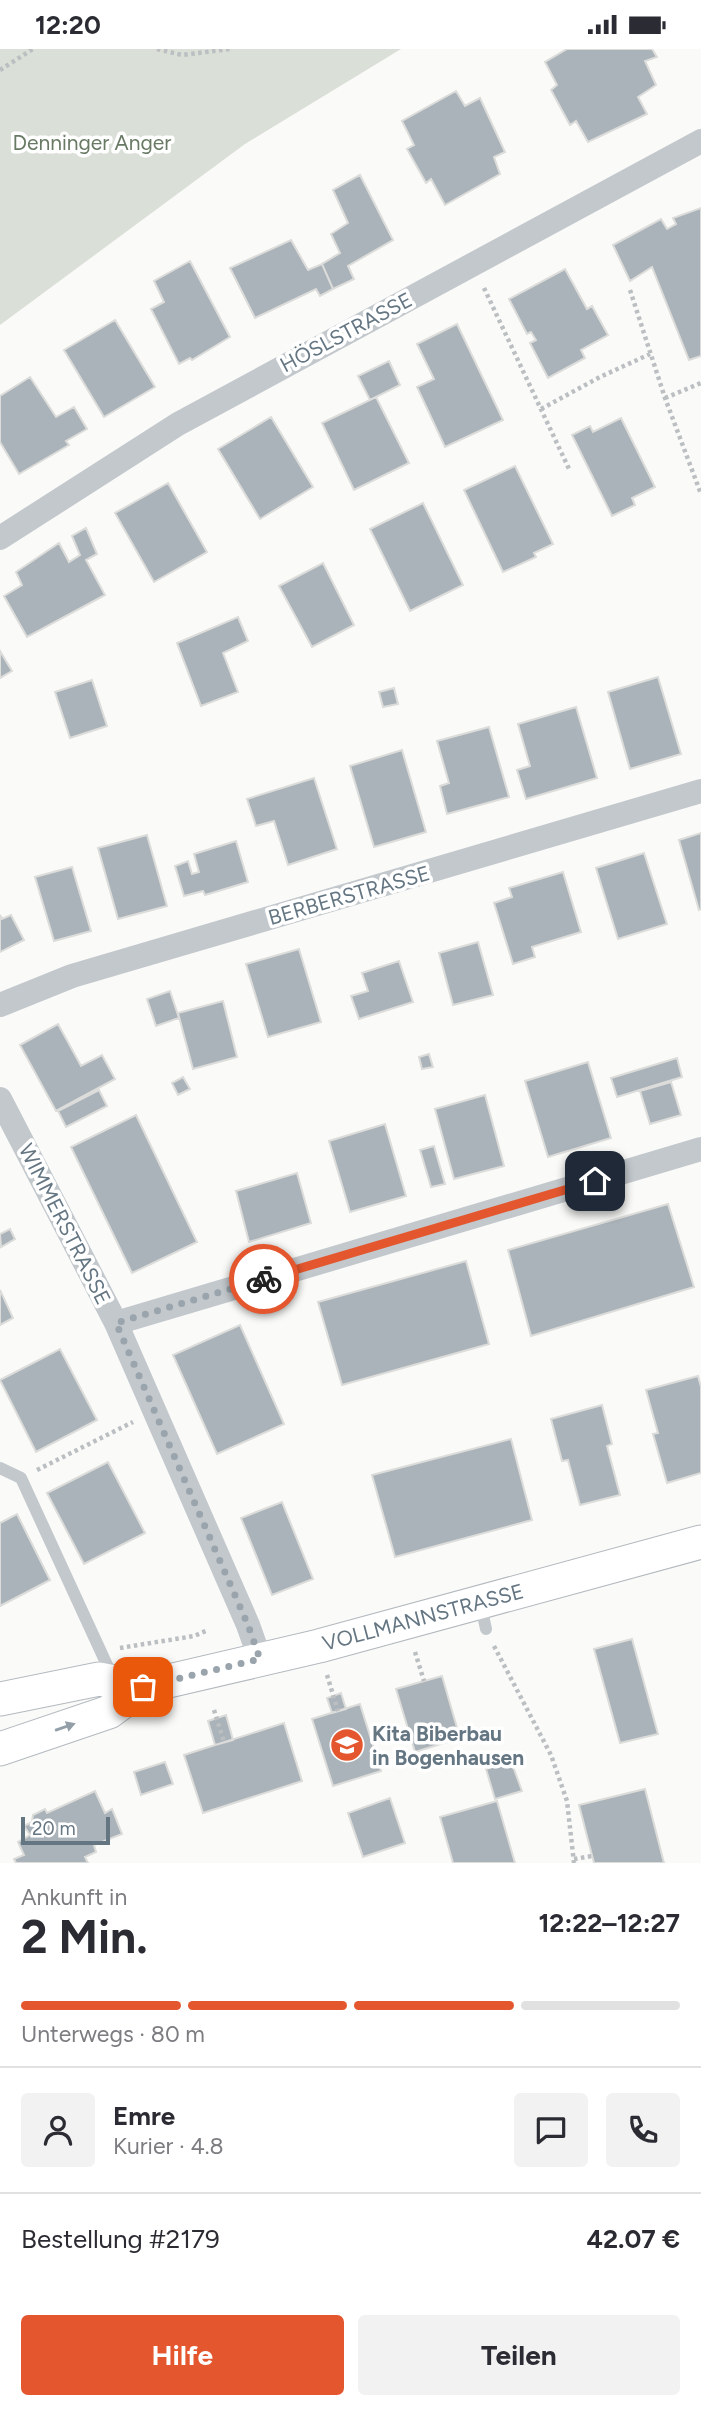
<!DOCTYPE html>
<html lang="de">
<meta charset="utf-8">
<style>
body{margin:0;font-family:Figtree,sans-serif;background:#f2f2f3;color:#2b2b33;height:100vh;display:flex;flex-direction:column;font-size:26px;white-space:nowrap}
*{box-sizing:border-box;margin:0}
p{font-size:23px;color:#7c7c81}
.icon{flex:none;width:38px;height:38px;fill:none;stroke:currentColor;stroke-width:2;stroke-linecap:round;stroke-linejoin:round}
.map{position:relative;height:1814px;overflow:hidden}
.panel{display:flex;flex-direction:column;background:#fff;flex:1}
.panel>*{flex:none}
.scale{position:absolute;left:21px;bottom:18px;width:89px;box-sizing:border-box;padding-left:7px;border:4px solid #657683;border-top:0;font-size:19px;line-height:24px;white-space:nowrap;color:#657683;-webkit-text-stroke:5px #fff;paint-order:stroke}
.pin{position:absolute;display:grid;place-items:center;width:60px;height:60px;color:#fff;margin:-30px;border-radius:14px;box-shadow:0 4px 10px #0006}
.courier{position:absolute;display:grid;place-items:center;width:70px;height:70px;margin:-35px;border:5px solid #e4572e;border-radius:50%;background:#fff;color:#222;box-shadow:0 2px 9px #0007}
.summary em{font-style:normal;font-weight:700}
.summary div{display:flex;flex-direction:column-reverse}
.summary{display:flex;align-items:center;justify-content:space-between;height:119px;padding:0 21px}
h1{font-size:46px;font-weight:700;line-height:52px}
.bar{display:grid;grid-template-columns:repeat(4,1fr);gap:10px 7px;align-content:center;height:84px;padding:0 21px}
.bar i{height:9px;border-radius:5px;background:#e1e1e2}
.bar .active{background:#e4572e}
.bar p{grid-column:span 4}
.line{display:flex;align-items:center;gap:18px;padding:0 21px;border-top:2px solid #e1e1e2}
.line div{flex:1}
.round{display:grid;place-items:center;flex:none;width:74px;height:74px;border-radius:7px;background:#f2f2f3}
.primary-button{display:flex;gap:14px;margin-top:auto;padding:14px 21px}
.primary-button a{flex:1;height:80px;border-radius:7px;background:#e4572e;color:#fff;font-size:28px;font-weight:700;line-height:80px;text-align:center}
.primary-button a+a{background:#f2f2f3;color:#2b2b33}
.status{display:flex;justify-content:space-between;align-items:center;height:49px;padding:0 35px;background:#fff;direction:ltr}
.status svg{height:19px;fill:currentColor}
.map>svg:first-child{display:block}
.green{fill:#dadfd7}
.building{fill:#aab3b9;stroke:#dcdcda;stroke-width:2}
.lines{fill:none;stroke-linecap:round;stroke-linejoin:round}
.secondary-casing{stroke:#b3babf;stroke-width:35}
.path{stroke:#bbbfc2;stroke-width:4.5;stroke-dasharray:3.5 3.5;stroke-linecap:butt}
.service{stroke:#c3c8cc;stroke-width:12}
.minor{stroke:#c3c8cc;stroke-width:24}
.secondary{stroke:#fff;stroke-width:33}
.oneway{fill:#939fa8}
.done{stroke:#99a4ac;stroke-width:7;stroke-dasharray:0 12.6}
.route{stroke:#e4572e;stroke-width:9}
.labels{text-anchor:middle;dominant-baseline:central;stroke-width:7;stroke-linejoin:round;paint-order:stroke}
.park-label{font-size:21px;fill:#687a64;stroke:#fff}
.street-label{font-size:21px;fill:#657683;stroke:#fff}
.poi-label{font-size:21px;font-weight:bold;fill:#657683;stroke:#fff;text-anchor:start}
</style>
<div class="status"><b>12:20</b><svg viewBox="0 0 49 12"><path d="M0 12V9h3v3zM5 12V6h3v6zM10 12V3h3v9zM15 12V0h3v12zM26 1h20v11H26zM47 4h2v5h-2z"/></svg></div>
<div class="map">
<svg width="701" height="1814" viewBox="0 0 701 1814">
<rect width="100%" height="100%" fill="#fafaf8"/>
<path class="green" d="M0 0H401L245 95 0 276Z"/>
<path class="building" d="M567 0H652L657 8 645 12 656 36 638 48 647 65 588 93 576 72 570 76 551 41 557 36 545 13Z
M456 42 465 57 480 49 505 103 494 108 500 125 445 156 431 130 426 134 407 100 414 96 402 72Z
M360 126 393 191 348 217 354 230 333 240 322 215 340 204 331 185 348 174 333 141Z
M701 159V307L689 311 652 218 630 232 613 196 661 170 667 180 676 175 673 169Z
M291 191 308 221 322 215 333 240 320 247 316 240 255 269 230 219Z
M190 212 230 288 192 311 190 309 179 315 151 260 164 253 154 232Z
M565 220 587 260 592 257 608 286 581 301 585 309 548 329 530 294 536 291 531 283 527 285 509 250Z
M115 271 155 338 104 368 64 301Z
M457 275 503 371 445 398 417 338 434 330 417 295Z
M389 312 400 336 370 351 358 327Z
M30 328 56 368 74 358 87 380 66 392 69 396 19 425 0 393V347Z
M376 348 409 414 354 441 322 374Z
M271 368 313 438 260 470 218 400Z
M621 369 655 438 632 449 635 456 612 467 572 386 590 377 593 383Z
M515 417 553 495 534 504 536 508 503 523 464 441Z
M168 434 207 503 154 533 115 464Z
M423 454 463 536 410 562 370 480Z
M86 479 97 505 86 511 105 546 27 588 4 547 22 536 16 523 59 494 69 513 80 506 72 487Z
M323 514 354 576 312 598 279 537Z
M238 568 248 592 223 604 238 643 201 657 177 594Z
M0 602 12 622 0 629Z
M658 628 681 705 630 720 608 643Z
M92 631 107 677 70 689 55 643Z
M394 639 398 655 383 658 379 643Z
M576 658 597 729 526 750 517 721 530 717 518 675Z
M489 678 509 748 447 765 440 737 449 734 437 692Z
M402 701 426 783 374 798 350 717Z
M314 729 337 800 288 816 274 772 256 777 247 750Z
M701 784V860L699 861 679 791Z
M147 786 167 857 118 870 98 799Z
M236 792 248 833 205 846 203 842 184 847 175 817 188 812 192 825 199 823 194 805Z
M644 804 667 875 618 890 596 819Z
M72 818 91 882 54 892 35 828Z
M563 823 581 883 532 898 535 908 513 915 494 854 512 848 509 839Z
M0 866 2 870 11 866 24 891 0 903Z
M478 893 493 946 453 956 439 904Z
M299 900 321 973 268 988 246 915Z
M399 912 413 953 359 970 351 947 368 942 362 924Z
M170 942 179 969 156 977 147 950Z
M223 952 237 1008 193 1020 178 964Z
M58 975 81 1017 102 1006 115 1030 56 1062 20 996Z
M429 1005 433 1018 422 1020 419 1008Z
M677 1009 682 1028 617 1048 611 1029Z
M588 1013 611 1089 548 1108 525 1032Z
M183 1028 190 1040 178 1046 172 1034Z
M671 1033 681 1066 650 1075 640 1042Z
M99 1041 107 1057 66 1078 58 1062Z
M485 1046 504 1117 454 1130 435 1060Z
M136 1066 197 1193 132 1224 71 1098Z
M385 1075 406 1147 350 1163 329 1092Z
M434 1097 445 1135 431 1138 420 1101Z
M297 1124 311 1174 249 1193 236 1142Z
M668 1155 694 1238 531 1287 508 1201Z
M10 1180 15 1190 1 1198 0 1185Z
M466 1212 489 1295 342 1336 318 1253Z
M0 1241 13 1269 0 1276Z
M240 1276 284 1375 217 1405 173 1306Z
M60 1300 97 1371 36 1403 0 1331Z
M698 1327 701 1338V1424L667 1434 653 1385 658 1384 646 1341Z
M602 1356 612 1395 607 1397 620 1446 580 1456 568 1411 562 1412 551 1370Z
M511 1390 532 1471 395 1508 372 1426Z
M108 1413 145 1484 84 1515 47 1444Z
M282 1453 313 1530 272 1546 241 1469Z
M17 1465 50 1531 0 1557V1474Z
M632 1590 658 1685 620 1694 594 1600Z
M442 1627 460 1689 415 1703 396 1640Z
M341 1644 346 1660 332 1664 327 1649Z
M360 1655 381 1722 333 1737 312 1670Z
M226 1666 233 1691 215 1696 208 1672Z
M284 1674 302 1732 203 1764 184 1706Z
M511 1712 522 1742 495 1750 486 1720Z
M165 1713 173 1735 141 1746 134 1723Z
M645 1740 664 1814H594L579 1756Z
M95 1742 105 1764 112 1760 122 1785 94 1796 96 1803 85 1808 88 1814H16L14 1810 24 1806 18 1793 30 1786 24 1777 32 1773 33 1766 45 1760 47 1764Z
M390 1749 405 1794 363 1808 348 1764Z
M497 1752 515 1814H453L440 1768Z"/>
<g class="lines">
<g class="secondary-casing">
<path id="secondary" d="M0 1650 99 1630 143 1638
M0 1700 109 1663 143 1638 319 1597 701 1493"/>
</g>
<path class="path" d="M157 0 182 6 230 0
M0 21 33 0
M484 239 570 422
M630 241 665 349 701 445
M665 349 701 334
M541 360 600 328 650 305
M37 1421 133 1373
M494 1597 551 1706 567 1752 574 1814
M120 1599 194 1587 208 1581
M415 1603 424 1632
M327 1626 338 1662
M214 1661 224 1693
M574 1810 592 1807"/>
<path class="service" d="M0 1419 21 1429 113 1629
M480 1553 486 1580"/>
<path class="minor" d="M0 489 178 375 701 92
M0 956 72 927 701 742
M0 1050 116 1274 248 1576 260 1610
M116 1274 701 1100"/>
<use href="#secondary" class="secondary"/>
</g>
<defs><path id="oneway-solid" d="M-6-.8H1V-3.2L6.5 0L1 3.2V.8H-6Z" transform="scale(1.75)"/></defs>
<use class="oneway" href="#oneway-solid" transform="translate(65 1678) rotate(-19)"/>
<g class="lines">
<path class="done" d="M143 1638 260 1610 248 1576 116 1274 264 1230"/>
<path class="route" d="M264 1230 595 1132"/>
</g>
<defs>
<g id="school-disc" transform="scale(1.75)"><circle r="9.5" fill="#e4572e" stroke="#fff"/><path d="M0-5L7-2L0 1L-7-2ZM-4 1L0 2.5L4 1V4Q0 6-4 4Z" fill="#fff"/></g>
</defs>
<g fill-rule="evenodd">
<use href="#school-disc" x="347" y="1696"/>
</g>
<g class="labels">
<g class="park-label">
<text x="92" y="93">Denninger Anger</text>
</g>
<g class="street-label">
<text transform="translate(346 283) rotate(-28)">HÖSLSTRASSE</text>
<text transform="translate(349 846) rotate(-16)">BERBERSTRASSE</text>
<text transform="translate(65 1175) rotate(63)">WIMMERSTRASSE</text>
<text transform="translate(423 1568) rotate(-15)">VOLLMANNSTRASSE</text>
</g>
<g class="poi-label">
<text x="372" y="1684">Kita Biberbau<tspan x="372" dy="24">in Bogenhausen</tspan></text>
</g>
</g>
</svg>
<div class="scale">20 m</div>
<div class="pin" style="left:143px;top:1638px;background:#ea580c"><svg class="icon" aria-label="bag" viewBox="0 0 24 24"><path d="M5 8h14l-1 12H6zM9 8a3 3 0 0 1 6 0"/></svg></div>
<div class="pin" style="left:595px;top:1132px;background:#1f2937"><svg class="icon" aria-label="home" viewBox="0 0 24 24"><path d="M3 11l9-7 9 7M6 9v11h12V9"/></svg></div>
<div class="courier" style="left:264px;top:1230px"><svg class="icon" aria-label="bike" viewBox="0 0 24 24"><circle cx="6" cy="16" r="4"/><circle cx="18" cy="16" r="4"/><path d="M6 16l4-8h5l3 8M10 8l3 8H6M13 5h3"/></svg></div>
</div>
<section class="panel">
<div class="summary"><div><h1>2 Min.</h1><p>Ankunft in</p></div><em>12:22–12:27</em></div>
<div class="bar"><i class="active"></i><i class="active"></i><i class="active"></i><i></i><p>Unterwegs · 80 m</p></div>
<div class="line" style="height:126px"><a class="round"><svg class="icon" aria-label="person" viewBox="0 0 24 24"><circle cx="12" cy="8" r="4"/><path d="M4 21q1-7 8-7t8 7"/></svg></a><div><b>Emre</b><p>Kurier · 4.8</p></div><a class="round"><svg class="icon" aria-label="chat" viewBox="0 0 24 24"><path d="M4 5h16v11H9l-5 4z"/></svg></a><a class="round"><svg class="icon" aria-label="phone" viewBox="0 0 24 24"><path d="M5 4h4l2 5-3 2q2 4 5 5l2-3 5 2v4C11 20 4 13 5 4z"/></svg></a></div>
<div class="line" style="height:91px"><div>Bestellung #2179</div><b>42.07 €</b></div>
<div class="primary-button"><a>Hilfe</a><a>Teilen</a></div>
</section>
